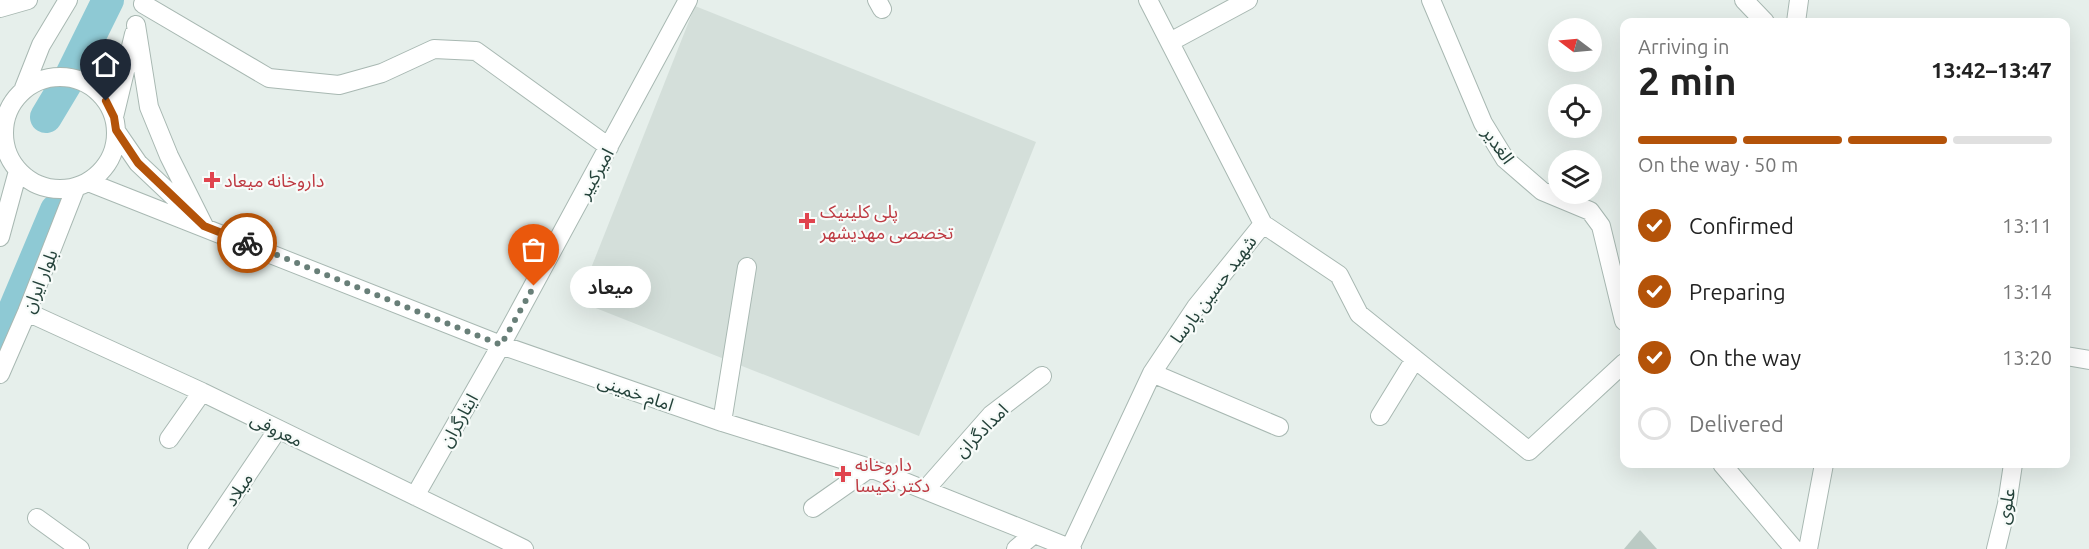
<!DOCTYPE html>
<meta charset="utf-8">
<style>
body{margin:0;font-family:Ubuntu,"Noto Sans Arabic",sans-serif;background:#f2f2f2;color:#222;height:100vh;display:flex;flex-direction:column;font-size:22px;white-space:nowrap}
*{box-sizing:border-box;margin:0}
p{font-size:20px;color:#767676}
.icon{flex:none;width:33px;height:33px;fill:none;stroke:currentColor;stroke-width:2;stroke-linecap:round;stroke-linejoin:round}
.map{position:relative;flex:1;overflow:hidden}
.panel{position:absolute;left:1620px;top:18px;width:450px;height:450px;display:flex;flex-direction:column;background:#fff;border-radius:12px;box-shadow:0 6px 24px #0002}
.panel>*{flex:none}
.needle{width:39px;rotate:286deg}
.fabs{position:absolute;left:1548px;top:18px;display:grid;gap:12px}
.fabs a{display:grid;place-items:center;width:54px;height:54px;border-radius:50%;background:#fff;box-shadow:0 6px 24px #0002;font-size:30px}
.pin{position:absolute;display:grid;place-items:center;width:51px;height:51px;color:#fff;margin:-62px -26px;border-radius:50% 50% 50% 0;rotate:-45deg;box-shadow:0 0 6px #0007}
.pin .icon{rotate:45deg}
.courier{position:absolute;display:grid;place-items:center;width:60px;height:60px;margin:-30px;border:4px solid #b45309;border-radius:50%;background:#fff;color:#222;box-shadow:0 2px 8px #0007}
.bubble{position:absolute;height:42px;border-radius:21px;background:#fff;box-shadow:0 6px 24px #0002;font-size:20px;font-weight:600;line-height:42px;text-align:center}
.overview em{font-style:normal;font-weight:600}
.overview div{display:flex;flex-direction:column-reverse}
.overview{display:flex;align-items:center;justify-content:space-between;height:102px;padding:0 18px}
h1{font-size:39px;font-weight:600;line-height:45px}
.bar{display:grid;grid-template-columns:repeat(4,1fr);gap:9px 6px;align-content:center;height:72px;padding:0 18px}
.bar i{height:8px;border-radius:4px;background:#e0e0e0}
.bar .active{background:#b45309}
.bar p{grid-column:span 4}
ol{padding:0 18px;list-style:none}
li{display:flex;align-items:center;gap:18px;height:66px}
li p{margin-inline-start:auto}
li .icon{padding:6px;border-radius:50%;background:#b45309;color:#fff;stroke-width:4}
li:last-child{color:#767676}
li i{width:33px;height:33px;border:3px solid #e0e0e0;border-radius:50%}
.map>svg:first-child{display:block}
.built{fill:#d4dfda}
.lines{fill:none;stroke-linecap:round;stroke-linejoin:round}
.canal{stroke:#8ec9d4;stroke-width:32}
.building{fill:#bbcac4}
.minor-casing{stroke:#a8b8b2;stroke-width:20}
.minor{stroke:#fff;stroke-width:18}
.done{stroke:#687f78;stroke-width:6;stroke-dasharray:0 10.8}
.route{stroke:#b45309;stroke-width:8}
.health-dot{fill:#e0444e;stroke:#f7fbf9;stroke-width:2}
.labels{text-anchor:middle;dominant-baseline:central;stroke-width:4.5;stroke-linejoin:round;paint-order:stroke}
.street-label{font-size:18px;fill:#24423a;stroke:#f7fbf9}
.health-label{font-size:18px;fill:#be3a42;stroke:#f7fbf9;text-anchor:start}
</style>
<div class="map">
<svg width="2089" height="549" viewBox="0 0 2089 549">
<rect width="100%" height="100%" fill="#e6efeb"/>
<path class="built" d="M695 6 1036 142 919 436 578 301Z"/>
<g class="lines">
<path class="canal" d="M46 117 70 77 108 0
M0 343 56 210"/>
</g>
<path class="building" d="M1640 530 1657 549H1624Z"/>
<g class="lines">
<g class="minor-casing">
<path id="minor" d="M877 0 882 9
M1431 0 1483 123 1505 159 1542 191 1590 211 1601 226 1624 321
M1744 0 1765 22
M143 4 269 78 339 85 382 73 434 49 476 51 609 147
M0 8 28 0
M1796 22 1799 0
M136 25 149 107 169 156 204 226
M1170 42 1248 0
M4 133a56 56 0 1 1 112 0a56 56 0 1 1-112 0Z
M24 88 41 45 68 0
M114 117 134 34
M116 131 138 163 194 216
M88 182 501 345 722 422 870 468 1072 549
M1263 224 1339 275 1359 314 1529 451 1624 363
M0 237 18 171
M27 312 202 392 524 549
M2066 356 2089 360
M1152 373 1279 427
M0 374 27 312 76 187
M1380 416 1415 359
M722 422 747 267
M169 439 202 392
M1722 464 1794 549
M925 490 991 415 1042 376
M415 496 501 345 688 0
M813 508 870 468
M37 518 80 549
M1070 548 1152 373 1196 307 1263 224 1148 0
M197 549 278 429
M1016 549 1034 534
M1808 549 1824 464
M1996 549 2007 504 2013 464"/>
</g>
<use href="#minor" class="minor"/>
</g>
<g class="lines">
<path class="done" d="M247 243 501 345 534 286"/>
<path class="route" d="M106 101 114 117 116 130 138 163 204 226 247 243"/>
</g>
<g class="health-dot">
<path d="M209 171h6v6h6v6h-6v6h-6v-6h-6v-6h6z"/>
<path d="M804 212h6v6h6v6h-6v6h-6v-6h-6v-6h6z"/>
<path d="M840 465h6v6h6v6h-6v6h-6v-6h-6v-6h6z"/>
</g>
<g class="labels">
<g class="street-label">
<text transform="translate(1499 145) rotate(55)">الغدیر</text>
<text transform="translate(595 173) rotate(-61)">امیرکبیر</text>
<text transform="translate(39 281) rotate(-68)">بلوار ایران</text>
<text transform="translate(1213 289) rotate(-53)">شهید حسین پارسا</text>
<text transform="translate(636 392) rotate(19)">امام خمینی</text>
<text transform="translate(458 420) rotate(-60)">ایثارگران</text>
<text transform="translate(277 429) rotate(26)">معروفی</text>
<text transform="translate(981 430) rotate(-45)">امدادگران</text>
<text transform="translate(238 489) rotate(-56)">میلاد</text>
<text transform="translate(2005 506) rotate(-79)">علوی</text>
</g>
<g class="health-label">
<text x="224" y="180">داروخانه میعاد</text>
<text x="820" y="211">پلی کلینیک<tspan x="820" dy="21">تخصصی مهدیشهر</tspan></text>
<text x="855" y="464">داروخانه<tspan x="855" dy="21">دکتر نکیسا</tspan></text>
</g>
</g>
</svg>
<div class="fabs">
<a><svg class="needle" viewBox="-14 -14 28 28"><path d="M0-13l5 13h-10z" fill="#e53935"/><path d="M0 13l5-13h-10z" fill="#767676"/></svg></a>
<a><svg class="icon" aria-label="locate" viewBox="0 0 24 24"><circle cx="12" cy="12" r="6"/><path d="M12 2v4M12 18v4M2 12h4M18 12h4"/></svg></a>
<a><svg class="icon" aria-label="layers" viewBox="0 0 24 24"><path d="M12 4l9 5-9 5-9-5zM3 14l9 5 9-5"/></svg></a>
</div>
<div class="pin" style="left:534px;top:286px;background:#ea580c"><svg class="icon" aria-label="bag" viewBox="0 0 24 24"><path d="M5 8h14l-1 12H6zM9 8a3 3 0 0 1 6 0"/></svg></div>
<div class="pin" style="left:106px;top:101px;background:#1f2937"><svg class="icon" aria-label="home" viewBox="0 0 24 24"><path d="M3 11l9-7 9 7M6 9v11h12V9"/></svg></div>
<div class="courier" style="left:247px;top:243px"><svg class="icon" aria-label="bike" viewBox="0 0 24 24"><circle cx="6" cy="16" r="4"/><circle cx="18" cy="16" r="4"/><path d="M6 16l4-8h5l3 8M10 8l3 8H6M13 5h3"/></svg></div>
<div class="bubble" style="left:570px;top:266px;width:81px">میعاد</div>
<section class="panel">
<div class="overview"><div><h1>2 min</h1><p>Arriving in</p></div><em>13:42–13:47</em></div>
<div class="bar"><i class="active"></i><i class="active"></i><i class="active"></i><i></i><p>On the way · 50 m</p></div>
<ol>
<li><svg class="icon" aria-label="check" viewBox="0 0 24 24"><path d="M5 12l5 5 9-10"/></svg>Confirmed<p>13:11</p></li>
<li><svg class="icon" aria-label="check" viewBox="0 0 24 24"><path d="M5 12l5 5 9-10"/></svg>Preparing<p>13:14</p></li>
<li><svg class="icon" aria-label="check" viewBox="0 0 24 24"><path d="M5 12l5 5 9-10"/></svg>On the way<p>13:20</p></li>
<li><i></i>Delivered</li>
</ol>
</section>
</div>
